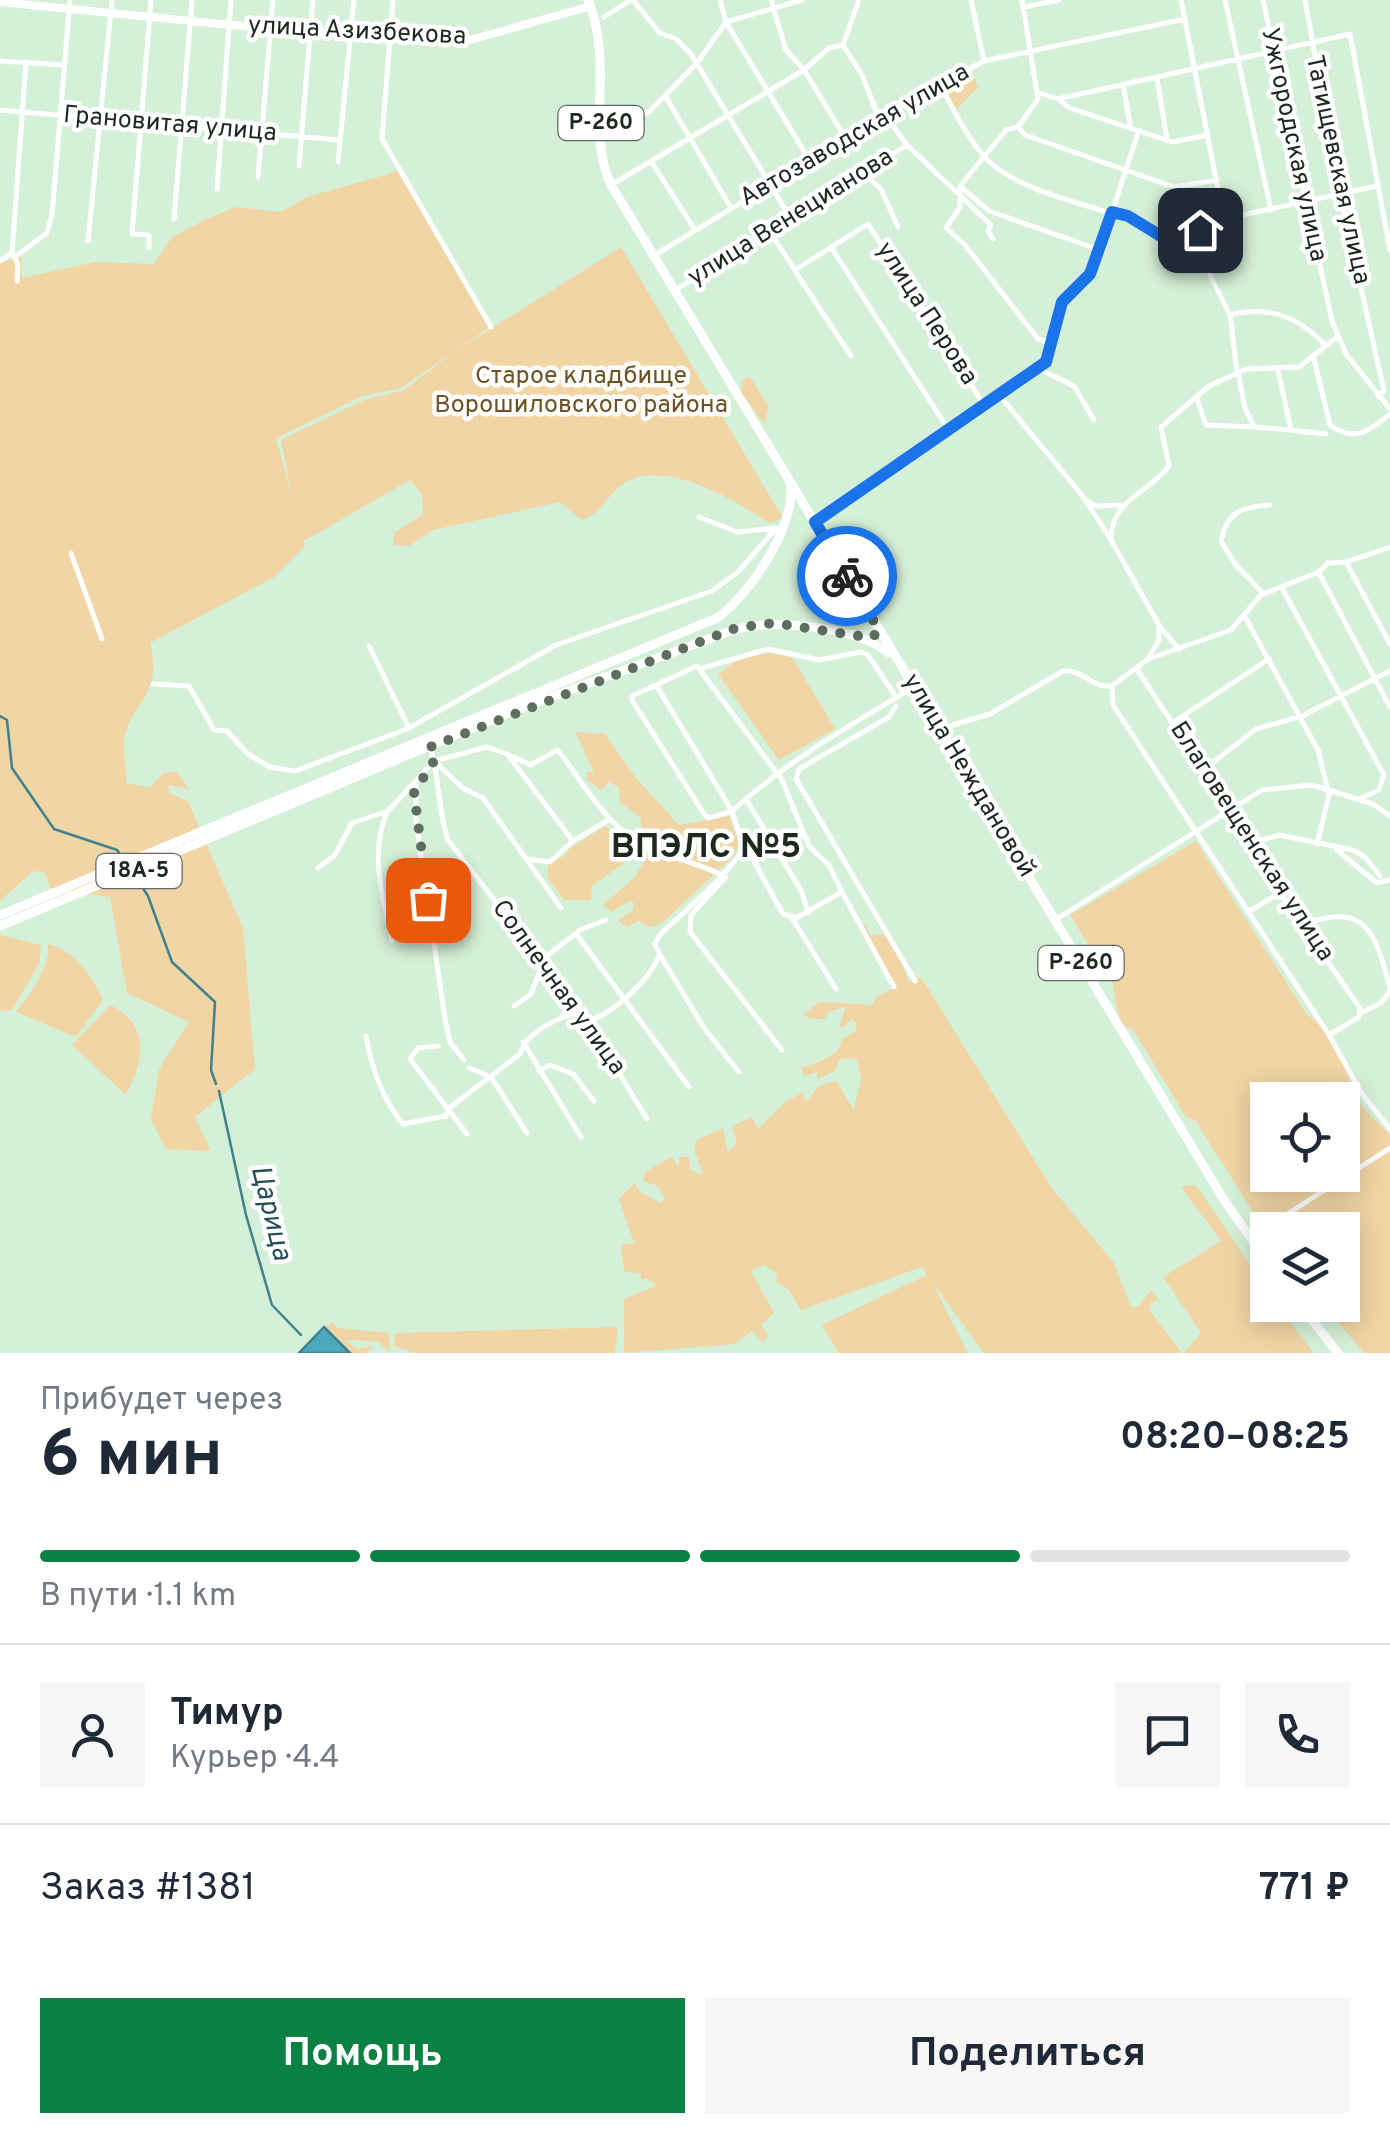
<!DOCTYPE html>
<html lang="ru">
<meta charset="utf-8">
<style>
body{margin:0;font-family:Overpass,sans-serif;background:#f6f6f7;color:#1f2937;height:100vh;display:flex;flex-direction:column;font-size:38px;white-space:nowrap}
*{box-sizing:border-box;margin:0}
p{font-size:32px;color:#747a83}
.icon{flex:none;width:55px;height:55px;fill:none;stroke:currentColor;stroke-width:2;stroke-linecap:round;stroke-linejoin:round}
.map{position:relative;height:1353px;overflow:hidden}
.panel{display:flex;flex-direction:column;background:#fff;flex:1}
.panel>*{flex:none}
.tools{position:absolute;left:1250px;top:1082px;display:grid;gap:20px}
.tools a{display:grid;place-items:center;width:110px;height:110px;border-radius:0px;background:#fff;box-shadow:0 5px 25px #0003;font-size:50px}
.pin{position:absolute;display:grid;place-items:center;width:85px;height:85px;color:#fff;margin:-42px;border-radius:20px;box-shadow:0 5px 15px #0006}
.courier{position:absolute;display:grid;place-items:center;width:100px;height:100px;margin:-50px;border:8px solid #1a73e8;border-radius:50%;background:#fff;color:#222;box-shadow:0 2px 12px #0007}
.head em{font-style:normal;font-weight:700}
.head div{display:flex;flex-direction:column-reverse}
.head{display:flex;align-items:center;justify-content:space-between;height:170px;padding:0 40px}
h1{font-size:65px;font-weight:700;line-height:75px}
.bar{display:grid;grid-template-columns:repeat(4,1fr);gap:15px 10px;align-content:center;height:120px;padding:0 40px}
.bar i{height:12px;border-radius:8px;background:#e0e1e3}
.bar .on{background:#0b8043}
.bar p{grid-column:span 4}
.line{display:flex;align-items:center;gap:25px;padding:0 40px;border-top:2px solid #e0e1e3}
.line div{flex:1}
.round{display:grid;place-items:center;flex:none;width:105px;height:105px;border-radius:0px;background:#f6f6f7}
.button{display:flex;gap:20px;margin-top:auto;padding:20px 40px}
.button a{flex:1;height:115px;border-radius:0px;background:#0b8043;color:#fff;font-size:40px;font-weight:700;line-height:115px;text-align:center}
.button a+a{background:#f6f6f7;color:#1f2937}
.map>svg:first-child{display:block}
.green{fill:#f1d5a5;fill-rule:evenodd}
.water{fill:#4ca8be;stroke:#3e828e;stroke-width:2.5}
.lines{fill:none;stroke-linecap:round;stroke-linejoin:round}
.stream{stroke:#3e828e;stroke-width:2.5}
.minor{stroke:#fff;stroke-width:5}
.major{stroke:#fff;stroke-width:8}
.highway{stroke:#fff;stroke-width:9}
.done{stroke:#5e6e60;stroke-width:10;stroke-dasharray:0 18}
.route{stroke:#1a73e8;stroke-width:12}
.labels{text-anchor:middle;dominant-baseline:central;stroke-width:9;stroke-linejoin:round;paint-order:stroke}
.shield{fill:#fff;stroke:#626862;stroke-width:2.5}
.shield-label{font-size:22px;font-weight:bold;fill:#1e281f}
.street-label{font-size:25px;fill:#1e281f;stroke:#fff}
.park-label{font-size:25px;fill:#6d5323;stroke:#fff}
.water-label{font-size:28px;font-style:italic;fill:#254e58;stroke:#fff}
.district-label{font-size:35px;font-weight:bold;fill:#1e281f;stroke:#fff}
</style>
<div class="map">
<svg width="1390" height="1353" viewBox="0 0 1390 1353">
<rect width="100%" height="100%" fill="#d5f0d8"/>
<path class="green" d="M968 76 975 78 978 87 957 109 945 91Z
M399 171 490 327 401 388 363 396 276 438 292 497 281 440 364 400 404 390 454 352 621 247 783 518 768 523C736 499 660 457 623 484 607 495 601 514 582 520L560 502 433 530 409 546 393 545 395 532 423 515 422 495 410 480 304 541 305 546 274 577 150 643C165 696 127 705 124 742 123 755 127 770 126 783L150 788 163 773 177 772 189 789 168 785 169 793 188 801 243 928 255 1069 195 1117 211 1151 166 1149 151 1120 159 1069 189 1022 127 993 110 897 51 889 45 873 33 871 0 901V263L21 257 22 278 95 262 154 264 172 237 208 218 236 207 281 212 307 197Z
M750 377 769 407 764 424 741 392 743 380Z
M768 653 792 657 835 729 779 760 718 674 737 660Z
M575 732 605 734 635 777 679 825 729 816 739 844 734 856 662 923 650 927 639 921 627 927 618 921 633 910 634 903 630 901 611 912 603 905 635 877 651 848 642 833 641 818 620 802 619 787 608 782 602 791 587 780V772H594Z
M605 826 639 852 592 886 591 900H564L548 879V861L565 856 569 849Z
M1196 841 1307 1015C1332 1027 1347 1074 1357 1098 1362 1110 1381 1124 1390 1135V1353H1364L1324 1305H1342V1230H1268L1267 1234 1195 1120 1186 1117 1133 1029 1124 1027 1118 1015 1111 974 1092 962V951L1070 915ZM1268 1100H1342V1175H1268Z
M865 925 871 936 884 934C899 948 904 966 908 982L921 977 1051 1187 1114 1263 1131 1307H1138L1151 1290 1158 1299 1149 1305 1151 1312 1182 1353H984L932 1282 968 1353H839L822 1325 927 1275 922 1267 801 1310 788 1289 775 1281 778 1274 764 1265 751 1271 774 1313 761 1325 768 1336 763 1342 752 1331 735 1344 624 1353V1299L656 1286 648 1278 641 1280V1274L624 1271 621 1245 634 1243 619 1199 635 1183 640 1192 660 1203 665 1198 658 1186 643 1181 645 1172 672 1157 678 1166 680 1157H689L690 1170 703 1175 694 1147 697 1140 723 1128 728 1152 737 1144 732 1126 752 1117 758 1129 785 1102 802 1093 806 1102 819 1086 836 1081 854 1110 861 1078 856 1058 840 1059 835 1071 817 1080V1072L804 1076 801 1067C815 1065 827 1058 837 1052L842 1039 856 1031V1023L852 1019 842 1028 840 1025 845 1007 828 1012 825 1019H810L803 1014 820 1002 872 1005 877 997 897 986 862 927Z
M0 935 41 945 39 964 11 1011 0 1010Z
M48 944C74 950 93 977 103 1000L76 1037 16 1012C30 994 50 968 48 944Z
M110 1005C151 1024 144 1062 126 1095L72 1045Z
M1196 1185 1267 1290 1268 1305H1278L1313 1353H1184L1201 1333 1163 1277 1221 1241 1180 1186Z
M332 1322 338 1328 389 1333 390 1353 378 1341 346 1340 357 1349 373 1346 367 1353H350L324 1327Z
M618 1327 615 1353H415L394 1346 395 1333Z"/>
<path class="water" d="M324 1327 350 1353H299Z"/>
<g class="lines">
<path class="stream" d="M0 716 7 720 12 768 54 829 117 850 123 858
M133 873 148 896 172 962 215 1002 211 1070 216 1084
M219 1091 246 1215 272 1305 301 1335"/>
<path class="minor" d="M393 0 382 139 491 327
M633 0 660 33 676 39 691 54 791 219
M720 0 726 22 810 161
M771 0 786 50 804 70 846 139
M859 0 843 45 862 75 879 118
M971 0 984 61
M1022 0 1038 99 1018 127 1006 130 960 186V207L946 228 965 245 1038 339 1054 344
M1181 0 1224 220
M1225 0 1271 210
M1263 0 1332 321 1346 354 1390 409
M1305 0 1340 194 1384 391 1378 396
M1024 7 1059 0
M604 17 631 0
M0 61 64 65
M1157 78 1167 139
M1123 84 1130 125
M940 85C956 113 972 150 998 169 1047 203 1115 206 1164 237L1200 230 1210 222 1377 186
M1040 93 1058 99 1350 34 1390 250
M666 97 731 208
M1058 99 1070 108 1172 142 1208 135
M0 110 339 140
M885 115 907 145 991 225 988 231 993 239
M1018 127 1025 135 1174 187 1217 180
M602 136 650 111 697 63 726 22 802 0
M651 161 695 230
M338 162 354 0
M299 166 313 0
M863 173 881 189 898 227
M258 177 273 0
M611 185 804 70 829 48 843 45
M961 187 989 211 1097 249
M217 189 231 0
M174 219 192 0
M770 232 795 270 868 224 984 405
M88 241 112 0
M831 247 948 429
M149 248V235L132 234 151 0
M655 255 892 111 984 61 1185 19
M15 257 47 233 52 215 70 0
M0 261 12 253
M795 271 851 356
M1210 275 1230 315 1237 372
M17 281 18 264 12 253 26 62
M677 289 907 145
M1230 315C1267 305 1299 317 1324 344
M1313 355 1330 425C1354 443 1370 431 1390 414
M1037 368 1074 386 1094 420
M1278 370 1291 430 1326 434
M1238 372 1245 408 1254 427 1291 430
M999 395 1082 495 1110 538
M1196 396 1206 425 1254 427
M1088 501 1096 506 1120 505
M699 517 737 532 775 528
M815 522 1046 362 1062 303 1084 285 1094 267 1139 130
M1390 547 1346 562 1328 563 1319 572 1261 595 1231 630 1148 659 1112 686 1113 705 1329 1035 1362 1094 1390 1129
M71 553 102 639
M1346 562 1390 644
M1319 573 1390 707
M1282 588 1384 775 1379 790 1359 799
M1264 594 1235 564 1221 541C1227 512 1241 507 1270 505
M1244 615 1318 750 1329 795 1317 844
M1161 628 1179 649
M369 646 409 728
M1148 659 1159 640V625L1111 540C1110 500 1149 493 1169 466L1161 427 1209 386 1246 369 1299 367 1337 337
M703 668 768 649 819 660 861 652 868 655 896 697
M1136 668 1251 842 1258 862 1360 1008 1359 1017 1329 1035
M153 684 189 686 214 730 227 731 248 754 270 767 295 771 407 729 556 645 712 591 739 571 776 528
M656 685 732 811 709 818 704 814 632 700V696L697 666 782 780 809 846 829 865 842 892
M896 706 889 717 799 769 796 779 915 981
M1172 723 1269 659
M940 729 990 714 1063 671C1083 669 1093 689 1112 686
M430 747C440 778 437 808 448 840L588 1022 647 1119
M507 754 530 765 558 750C582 781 605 824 640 843 668 858 698 862 726 877L691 915 690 932 782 1050
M436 763 464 789 483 798 561 908
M1203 770 1256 729 1302 716 1390 671
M416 786V821L445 1019 450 1042 464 1060
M746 799 802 892 808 913
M387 812C369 855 383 897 392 941
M1252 843 1279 835 1353 850 1365 857 1380 876
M1337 850 1377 883 1390 880
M527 859 550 862 573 841
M318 868 335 855 352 823 388 811 434 761 487 747 507 754 573 841 610 819
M1248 912 1281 892
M792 918 836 989
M1055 920 1262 790 1312 785 1373 804 1390 816
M1304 924C1367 902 1375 932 1390 988
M577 935 689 1087
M660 955 704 1028 739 1072
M539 962 580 930 606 920
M894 987 842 892 796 918 783 914 740 836 732 811C790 759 847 727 914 687
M514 1006 531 994 542 966
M1361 1013 1381 1003 1390 991
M561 1018 567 1006 565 996
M366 1036C371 1066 383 1101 403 1124L446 1116 449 1108 520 1054C526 1032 554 1020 575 1013L592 1020C618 1009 648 981 660 955L655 944 659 936C690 905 725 879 746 845
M523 1042 581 1137
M438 1046 418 1048 410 1059 467 1134
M469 1068 491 1077 527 1133
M539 1071 550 1065 573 1074 594 1101
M1250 1238 1390 1148"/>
<path class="major" d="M0 2 272 29 463 42 591 6"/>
<path class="highway" d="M588 0C615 64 585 130 611 185L1224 1200 1268 1263
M0 915 717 618C749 596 798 523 790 484
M0 926 513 711 736 629C776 620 856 626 889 653
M1300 1305 1338 1353"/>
</g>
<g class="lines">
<path class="done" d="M428 900 414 792 434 761 430 747 736 628 774 623 872 638 879 630 847 576"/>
<path class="route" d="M847 576 815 522 1046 362 1062 302 1090 274 1112 212 1128 216 1164 238 1200 230"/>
</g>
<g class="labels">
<g class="shield">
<rect x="558.5" y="106" width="85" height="34" rx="8"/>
<rect x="96.5" y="854" width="85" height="34" rx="8"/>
<rect x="1038.5" y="946" width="85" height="34" rx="8"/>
</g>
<g class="shield-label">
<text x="601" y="123">Р-260</text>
<text x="139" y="871">18А-5</text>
<text x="1081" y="963">Р-260</text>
</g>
<g class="street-label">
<text transform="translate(357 32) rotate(3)">улица Азизбекова</text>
<text transform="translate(170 125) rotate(5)">Грановитая улица</text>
<text transform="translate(855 136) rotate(-30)">Автозаводская улица</text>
<text transform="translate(1293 145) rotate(78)">Ужгородская улица</text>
<text transform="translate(1337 170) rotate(78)">Татищевская улица</text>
<text transform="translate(791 218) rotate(-32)">улица Венецианова</text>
<text transform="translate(926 314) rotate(57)">улица Перова</text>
<text transform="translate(968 776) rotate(59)">улица Неждановой</text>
<text transform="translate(1251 842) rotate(57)">Благовещенская улица</text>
<text transform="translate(558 988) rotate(54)">Солнечная улица</text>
</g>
<g class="park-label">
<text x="581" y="377">Старое кладбище<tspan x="581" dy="29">Ворошиловского района</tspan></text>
</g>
<g class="water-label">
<text transform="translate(270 1213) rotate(76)">Царица</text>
</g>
<g class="district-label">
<text x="706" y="848">ВПЭЛС №5</text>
</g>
</g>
</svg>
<div class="tools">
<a><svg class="icon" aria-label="locate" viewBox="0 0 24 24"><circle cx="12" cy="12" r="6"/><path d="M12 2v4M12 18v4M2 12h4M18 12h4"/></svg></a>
<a><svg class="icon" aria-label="layers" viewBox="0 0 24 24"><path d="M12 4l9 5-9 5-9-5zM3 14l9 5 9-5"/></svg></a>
</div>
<div class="pin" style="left:428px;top:900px;background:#ea580c"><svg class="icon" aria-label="bag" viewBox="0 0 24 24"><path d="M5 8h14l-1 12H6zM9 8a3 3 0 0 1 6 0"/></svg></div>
<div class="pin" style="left:1200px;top:230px;background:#1f2937"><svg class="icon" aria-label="home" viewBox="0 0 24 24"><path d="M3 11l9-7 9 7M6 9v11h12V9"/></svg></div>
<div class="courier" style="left:847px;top:576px"><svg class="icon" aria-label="bike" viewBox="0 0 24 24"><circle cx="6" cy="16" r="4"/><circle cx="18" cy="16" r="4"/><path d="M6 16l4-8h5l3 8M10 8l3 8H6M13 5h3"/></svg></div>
</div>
<section class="panel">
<div class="head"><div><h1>6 мин</h1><p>Прибудет через</p></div><em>08:20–08:25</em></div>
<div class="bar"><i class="on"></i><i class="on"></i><i class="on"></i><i></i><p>В пути · 1.1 km</p></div>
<div class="line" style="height:180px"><a class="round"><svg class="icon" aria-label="person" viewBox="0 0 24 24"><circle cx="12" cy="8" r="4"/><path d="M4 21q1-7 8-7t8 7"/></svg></a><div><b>Тимур</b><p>Курьер · 4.4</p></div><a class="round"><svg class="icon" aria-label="chat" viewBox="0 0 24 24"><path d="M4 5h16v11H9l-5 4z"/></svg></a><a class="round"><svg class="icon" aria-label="phone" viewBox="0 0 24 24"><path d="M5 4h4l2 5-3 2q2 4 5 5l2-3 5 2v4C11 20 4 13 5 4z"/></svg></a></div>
<div class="line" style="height:130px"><div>Заказ #1381</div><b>771 ₽</b></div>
<div class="button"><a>Помощь</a><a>Поделиться</a></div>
</section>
